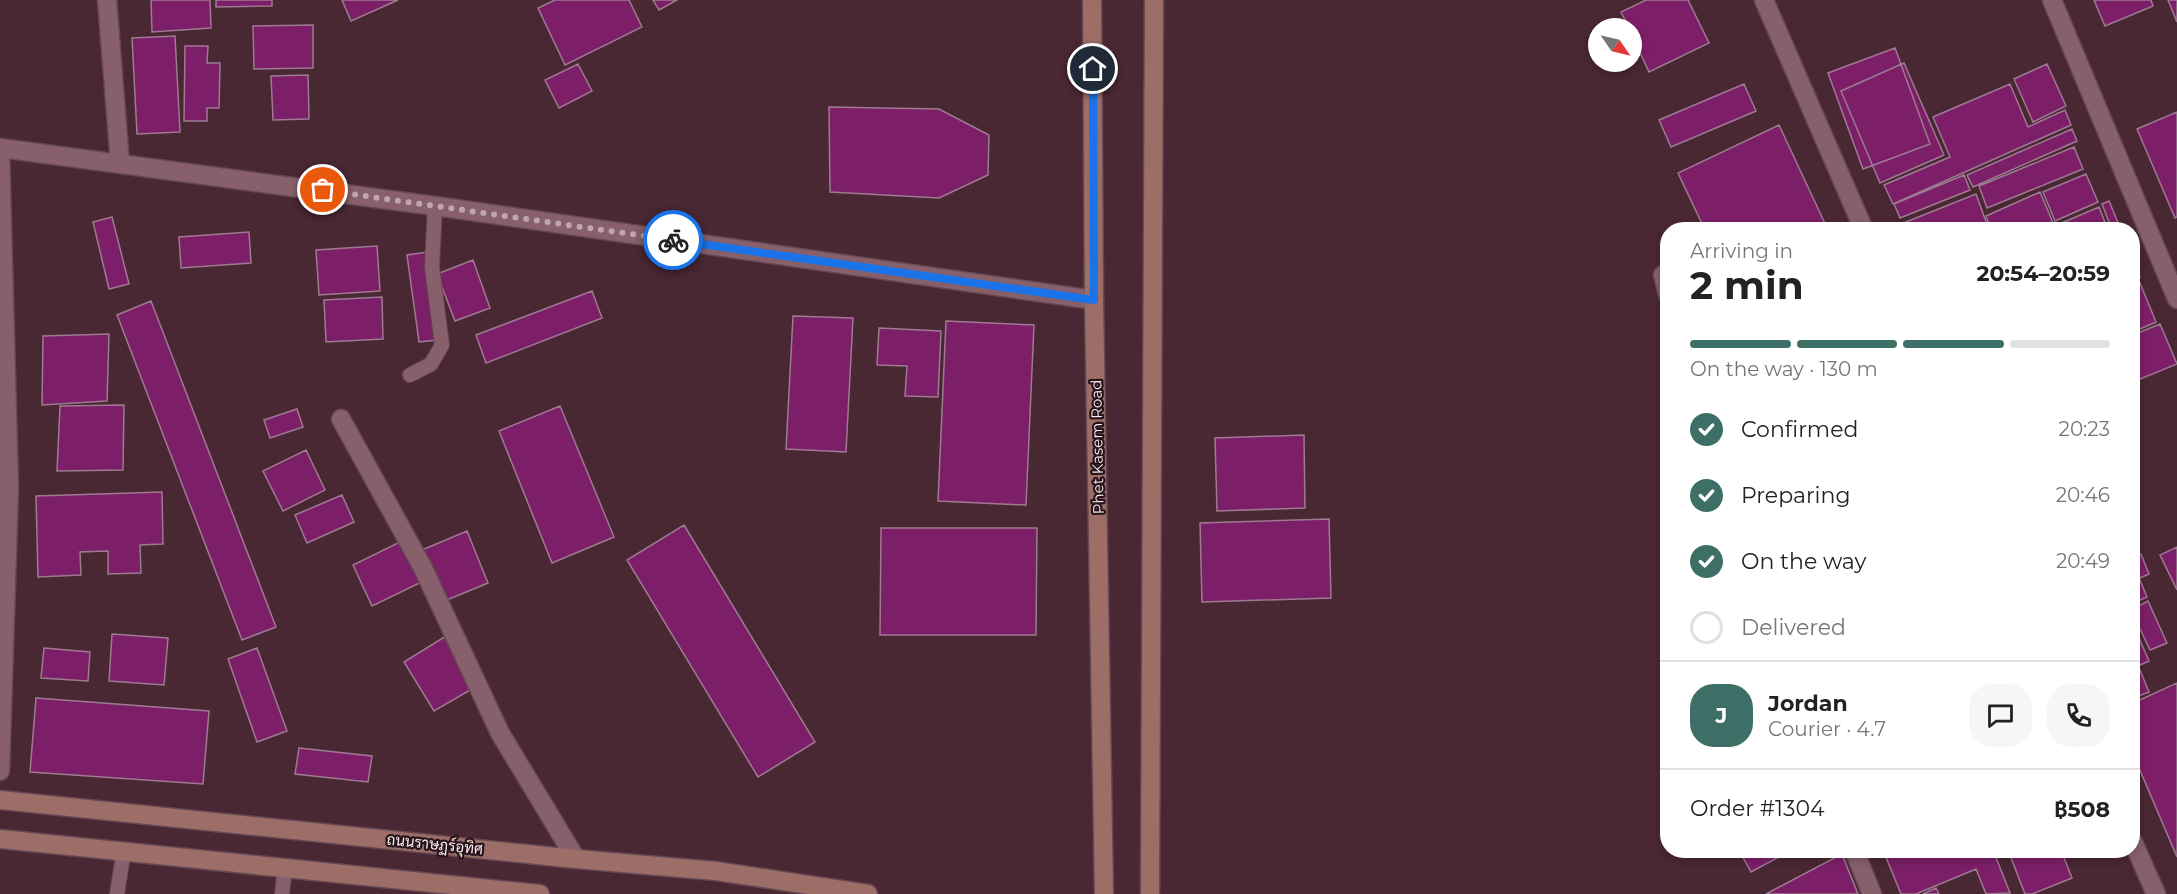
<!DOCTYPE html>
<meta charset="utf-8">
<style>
body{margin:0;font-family:Montserrat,Sarabun,sans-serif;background:#f6f6f6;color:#222;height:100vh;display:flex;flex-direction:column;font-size:22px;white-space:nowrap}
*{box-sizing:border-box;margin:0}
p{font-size:20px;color:#767676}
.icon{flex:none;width:33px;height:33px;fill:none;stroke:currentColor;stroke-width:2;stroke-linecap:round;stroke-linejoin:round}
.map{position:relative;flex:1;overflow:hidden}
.drawer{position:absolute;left:1660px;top:222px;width:480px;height:636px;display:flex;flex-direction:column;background:#fff;border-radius:24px;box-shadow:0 3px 9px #0003}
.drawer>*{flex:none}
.needle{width:39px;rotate:124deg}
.controls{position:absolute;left:1588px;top:18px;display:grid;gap:12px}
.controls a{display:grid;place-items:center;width:54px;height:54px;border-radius:50%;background:#fff;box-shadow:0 3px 9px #0003;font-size:30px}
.pin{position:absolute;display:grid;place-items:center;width:51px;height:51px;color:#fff;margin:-26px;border:3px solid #fff;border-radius:50%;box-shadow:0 2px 6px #0007}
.courier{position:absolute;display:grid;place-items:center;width:60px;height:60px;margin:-30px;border:4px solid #1a73e8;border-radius:50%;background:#fff;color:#222;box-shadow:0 2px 8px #0007}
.head em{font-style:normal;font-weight:700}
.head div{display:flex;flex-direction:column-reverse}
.head{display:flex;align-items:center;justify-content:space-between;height:102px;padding:0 30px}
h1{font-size:39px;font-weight:700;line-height:45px}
.bar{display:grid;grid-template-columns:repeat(4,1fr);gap:9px 6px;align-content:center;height:72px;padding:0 30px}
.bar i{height:8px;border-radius:4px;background:#e0e0e0}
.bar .selected{background:#3d6f66}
.bar p{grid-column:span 4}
.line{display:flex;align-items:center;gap:15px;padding:0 30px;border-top:2px solid #e0e0e0}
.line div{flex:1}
.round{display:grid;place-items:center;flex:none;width:63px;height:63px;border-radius:24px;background:#f6f6f6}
ol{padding:0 30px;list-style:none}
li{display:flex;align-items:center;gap:18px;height:66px}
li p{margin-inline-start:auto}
li .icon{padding:6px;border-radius:50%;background:#3d6f66;color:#fff;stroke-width:4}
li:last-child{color:#767676}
li i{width:33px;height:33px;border:3px solid #e0e0e0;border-radius:50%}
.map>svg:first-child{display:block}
.building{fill:#7d1f68;stroke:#9e7a92;stroke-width:1.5}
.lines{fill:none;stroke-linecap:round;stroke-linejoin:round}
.lane-casing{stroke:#644752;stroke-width:16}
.street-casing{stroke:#644752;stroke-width:21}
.secondary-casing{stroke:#644752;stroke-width:21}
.lane{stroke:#88606c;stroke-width:14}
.street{stroke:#88606c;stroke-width:18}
.secondary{stroke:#9d6e68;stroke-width:18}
.done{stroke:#bfa6ae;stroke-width:6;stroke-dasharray:0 10.8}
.route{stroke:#1a73e8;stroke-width:8}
.labels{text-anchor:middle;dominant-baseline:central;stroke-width:4.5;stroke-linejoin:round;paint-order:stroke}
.street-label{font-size:15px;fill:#ffebf1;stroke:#25151b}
</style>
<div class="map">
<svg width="2177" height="894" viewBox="0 0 2177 894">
<rect width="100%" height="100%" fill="#492733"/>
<path class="building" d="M151 0H210L211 28 152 32Z
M216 0H272V6L216 7Z
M342 0H398L351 21Z
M555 0H629L642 27 565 65 538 8Z
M653 0H677L659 10Z
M1646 0H1688L1709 43 1649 72 1632 35V28H1629L1621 12Z
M2094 0H2151L2153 6 2105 26Z
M2168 0H2177V22Z
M313 25V68L254 69 253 26Z
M175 36 180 132 137 134 132 38Z
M185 46H208L207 63H220L219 108H207V121H184Z
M1895 48 1930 144 1863 169 1828 73Z
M1904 63 1944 155 1880 183 1841 91Z
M578 64 592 91 559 108 545 80Z
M2047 64 2066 106 2033 122 2014 79Z
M308 75 309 119 273 120 271 76Z
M1744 84 1756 111 1671 147 1659 120Z
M2010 84 2028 127 2065 110 2071 125 1893 204 1884 185 1950 157 1933 117Z
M829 107 939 109 989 135 988 175 939 198 830 192Z
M2177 112V217L2175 218 2137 129Z
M1779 125 1828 230H1705L1678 173Z
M2072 129 2077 141 1973 187 1967 175Z
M2074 147 2083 169 1987 208 1979 186Z
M2086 174 2098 202 2055 221 2043 192Z
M1964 175 1970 190 1900 218 1894 204Z
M2040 192 2056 230H1991L1986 216Z
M1976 194 1989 230H1909L1906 222Z
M2109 201 2121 230H2112L2102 204Z
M2099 207 2108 230H2059L2057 225Z
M112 217 129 284 109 289 93 222Z
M249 232 251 263 181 268 179 237Z
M377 246 380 291 319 295 316 250Z
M427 252 438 340 419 342 407 255Z
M2133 259 2140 277 2133 280Z
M473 260 490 308 455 321 437 274Z
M2140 283 2156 322 2133 332V286Z
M592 291 602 318 486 363 476 335Z
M382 297 383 339 326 342 324 300Z
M151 301 276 627 242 640 117 315Z
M793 316 853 318 846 452 786 449Z
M946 321 1034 325 1026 505 938 501Z
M2160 324 2177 364 2133 382V335Z
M879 328 941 331 938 397 905 396 907 366 877 365Z
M109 334 107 401 42 405 43 336Z
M124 405 123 470 57 471 60 406Z
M560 406 614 537 552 563 499 431Z
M297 409 303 427 270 438 264 420Z
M1304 435 1305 508 1217 511 1215 438Z
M306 450 325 490 283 511 263 471Z
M162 492 163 544 140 545 141 573 108 574V551L80 552 81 575 38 577 36 496Z
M342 495 354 522 307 543 295 515Z
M1329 519 1331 598 1202 602 1200 523Z
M684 525 815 742 758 777 627 560Z
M881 528H1037L1036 635H880Z
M467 531 488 583 442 602 422 550Z
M408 538 428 579 372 606 353 565Z
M2177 547V590L2160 555Z
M2141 554 2149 574 2133 581V558Z
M2140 580 2147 597 2133 603V583Z
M2148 601 2167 643 2150 650 2133 614V609Z
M2133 624 2149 661 2133 668Z
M454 631 484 682 434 711 404 662Z
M112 634 168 638 164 685 109 681Z
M44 648 90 652 88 681 41 678Z
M257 648 287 731 257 742 228 659Z
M2140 670 2149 692 2133 698V673Z
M2177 683V857L2133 754V703Z
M36 698 209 711 203 784 30 772Z
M299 748 372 756 368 782 295 774Z
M1739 850H1792L1751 872Z
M1883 850H1993L2010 893 1986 894 1976 869 1916 894H1901Z
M2008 850H2061L2072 878 2032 894H2025Z
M1842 854 1858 894H1766Z
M1936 888 1939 894H1923Z"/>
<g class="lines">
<g class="lane-casing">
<path id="lane" d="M410 375 431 364 442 345 432 267 435 206
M117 894 124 850
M282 894 285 867"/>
</g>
<g class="street-casing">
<path id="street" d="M107 0 120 163
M1764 0 1864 230
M2052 0 2177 299
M0 148 435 206 1094 300
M0 150 9 488 0 771
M1663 275 1668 295
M341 419 423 568 500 733 576 859
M2133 842 2156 894
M1854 850 1872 894"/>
</g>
<g class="secondary-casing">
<path id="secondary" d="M1092 0 1094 300 1104 894
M0 800 576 859 716 871 868 894
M0 839 540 894
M1150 894 1154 0"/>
</g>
<use href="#lane" class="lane"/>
<use href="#street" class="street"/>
<use href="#secondary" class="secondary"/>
</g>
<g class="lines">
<path class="done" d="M323 190 673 240"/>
<path class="route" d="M673 240 1094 300 1093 69"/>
</g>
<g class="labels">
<g class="street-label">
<text transform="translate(1097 447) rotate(-91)">Phet Kasem Road</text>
<text transform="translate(435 844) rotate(6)">ถนนราษฏร์อุทิศ</text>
</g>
</g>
</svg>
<div class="controls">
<a><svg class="needle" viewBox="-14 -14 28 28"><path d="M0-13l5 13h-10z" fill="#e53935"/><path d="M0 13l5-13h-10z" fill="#767676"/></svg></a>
</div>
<div class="pin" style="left:323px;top:190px;background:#ea580c"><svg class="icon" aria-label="bag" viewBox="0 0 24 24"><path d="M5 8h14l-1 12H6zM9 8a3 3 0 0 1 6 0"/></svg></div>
<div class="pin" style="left:1093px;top:69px;background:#1f2937"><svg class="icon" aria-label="home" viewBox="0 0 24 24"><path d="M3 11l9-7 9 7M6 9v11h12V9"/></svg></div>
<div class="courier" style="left:673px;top:240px"><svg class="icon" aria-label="bike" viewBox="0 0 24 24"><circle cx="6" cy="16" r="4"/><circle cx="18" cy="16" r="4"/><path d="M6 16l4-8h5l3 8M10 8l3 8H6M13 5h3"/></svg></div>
<section class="drawer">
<div class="head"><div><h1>2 min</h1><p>Arriving in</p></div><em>20:54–20:59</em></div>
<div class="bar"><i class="selected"></i><i class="selected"></i><i class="selected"></i><i></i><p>On the way · 130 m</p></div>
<ol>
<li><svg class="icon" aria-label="check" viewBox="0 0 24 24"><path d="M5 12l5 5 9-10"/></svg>Confirmed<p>20:23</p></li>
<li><svg class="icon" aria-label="check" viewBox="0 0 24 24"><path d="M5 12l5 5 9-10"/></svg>Preparing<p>20:46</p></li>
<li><svg class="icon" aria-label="check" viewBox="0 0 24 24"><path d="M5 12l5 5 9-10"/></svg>On the way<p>20:49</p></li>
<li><i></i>Delivered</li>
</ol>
<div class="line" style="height:108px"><b class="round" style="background:#3d6f66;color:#fff">J</b><div><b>Jordan</b><p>Courier · 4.7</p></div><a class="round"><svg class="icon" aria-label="chat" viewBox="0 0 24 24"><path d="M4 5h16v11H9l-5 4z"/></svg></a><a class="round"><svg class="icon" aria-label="phone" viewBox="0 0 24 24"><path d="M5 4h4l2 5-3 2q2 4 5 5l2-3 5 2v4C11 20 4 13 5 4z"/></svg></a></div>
<div class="line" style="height:78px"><div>Order #1304</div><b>฿508</b></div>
</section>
</div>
